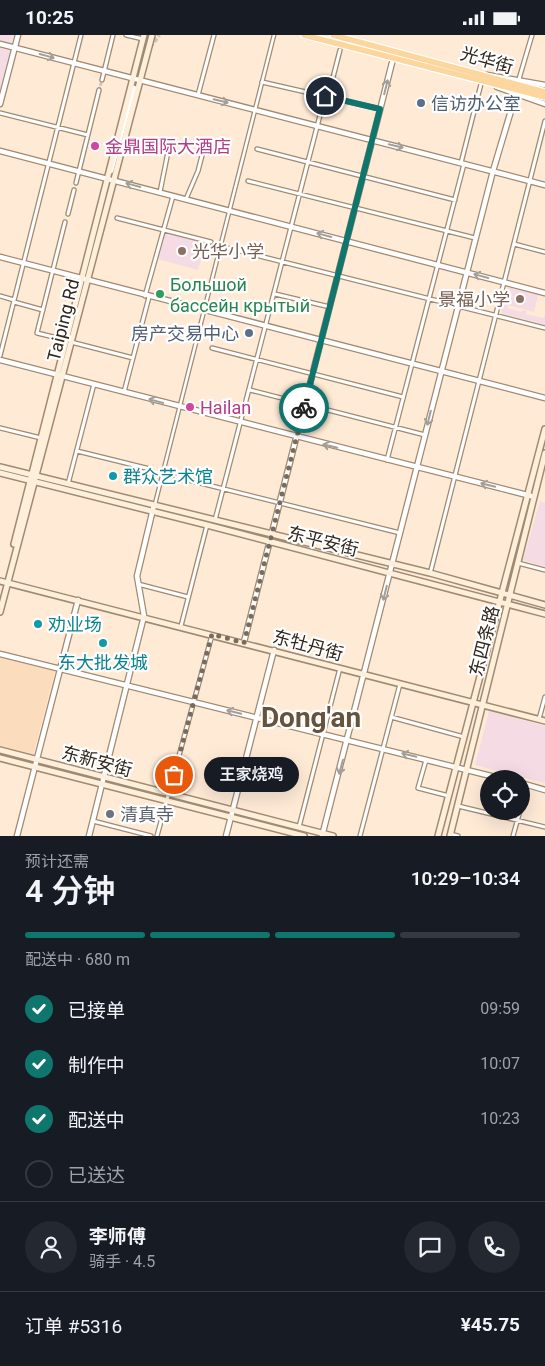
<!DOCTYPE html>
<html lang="zh">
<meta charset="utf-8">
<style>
body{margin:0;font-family:Roboto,"Noto Sans SC",sans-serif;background:#242831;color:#f1f3f6;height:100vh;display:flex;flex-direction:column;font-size:19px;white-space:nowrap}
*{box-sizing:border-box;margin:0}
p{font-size:16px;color:#9ea1a6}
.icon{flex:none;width:28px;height:28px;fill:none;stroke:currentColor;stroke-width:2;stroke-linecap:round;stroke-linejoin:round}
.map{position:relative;height:801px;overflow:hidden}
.sheet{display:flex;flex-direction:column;background:#171b24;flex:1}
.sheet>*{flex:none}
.buttons{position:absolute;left:480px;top:735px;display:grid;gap:10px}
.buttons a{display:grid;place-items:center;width:50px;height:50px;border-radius:50%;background:#171b24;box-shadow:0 5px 20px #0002;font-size:25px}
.pin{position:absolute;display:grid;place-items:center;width:42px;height:42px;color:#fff;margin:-21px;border:2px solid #fff;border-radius:50%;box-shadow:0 1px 5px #0007}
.courier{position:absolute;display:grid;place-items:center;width:50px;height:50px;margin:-25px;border:4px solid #0f766e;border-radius:50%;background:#fff;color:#222;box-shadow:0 1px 6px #0007}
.bubble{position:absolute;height:35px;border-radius:18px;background:#171b24;box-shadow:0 5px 20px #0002;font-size:16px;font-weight:600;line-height:35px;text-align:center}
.headline em{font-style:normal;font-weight:600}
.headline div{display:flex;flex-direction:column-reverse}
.headline{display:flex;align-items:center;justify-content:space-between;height:85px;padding:0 25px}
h1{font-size:32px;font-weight:600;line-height:38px}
.bar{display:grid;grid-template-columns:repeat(4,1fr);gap:8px 5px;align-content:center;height:60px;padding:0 25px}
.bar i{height:6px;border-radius:4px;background:#363941}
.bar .current{background:#0f766e}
.bar p{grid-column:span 4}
.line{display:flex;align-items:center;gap:12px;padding:0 25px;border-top:1px solid #363941}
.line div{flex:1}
.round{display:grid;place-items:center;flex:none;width:52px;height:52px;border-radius:26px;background:#242831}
ol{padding:0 25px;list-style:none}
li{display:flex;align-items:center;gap:15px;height:55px}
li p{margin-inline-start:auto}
li .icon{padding:5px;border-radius:50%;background:#0f766e;color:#fff;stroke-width:4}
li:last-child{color:#9ea1a6}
li i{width:28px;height:28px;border:2px solid #363941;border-radius:50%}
.status{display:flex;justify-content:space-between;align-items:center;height:35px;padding:0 25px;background:#171b24;direction:ltr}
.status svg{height:14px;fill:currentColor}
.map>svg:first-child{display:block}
.built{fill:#fbdcbc}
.education{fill:#f5dce4}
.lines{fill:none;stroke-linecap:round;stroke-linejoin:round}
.minor-tunnel{stroke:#d5c3b0;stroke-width:3;stroke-dasharray:3 1.5;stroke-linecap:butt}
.tertiary-tunnel{stroke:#d5c3b0;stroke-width:4.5;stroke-dasharray:4.5 2;stroke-linecap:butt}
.pedestrian-casing{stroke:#a18a71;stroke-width:5}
.minor-casing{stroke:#a18a71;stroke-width:5.5}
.tertiary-casing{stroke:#a18a71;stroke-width:7}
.secondary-casing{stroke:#a18a71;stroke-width:8}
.trunk-casing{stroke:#fff;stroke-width:8}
.pedestrian{stroke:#fff;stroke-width:2.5}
.minor{stroke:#fff;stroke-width:3}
.tertiary{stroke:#fff;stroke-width:4.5}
.secondary{stroke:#feefda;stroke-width:5}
.trunk{stroke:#fcd69c;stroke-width:5.5}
.oneway{stroke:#a29e99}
.done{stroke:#796b5d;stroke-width:5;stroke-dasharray:0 9}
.route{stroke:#0f766e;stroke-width:6}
.service-dot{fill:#5c6f8a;stroke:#fff;stroke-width:2}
.hotel-dot{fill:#d1479c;stroke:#fff;stroke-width:2}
.education-dot{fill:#8d6e63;stroke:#fff;stroke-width:2}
.leisure-dot{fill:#2e9e5b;stroke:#fff;stroke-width:2}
.culture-dot{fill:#0f9aa8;stroke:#fff;stroke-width:2}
.worship-dot{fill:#6b7280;stroke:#fff;stroke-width:2}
.labels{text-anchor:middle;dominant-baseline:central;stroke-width:4.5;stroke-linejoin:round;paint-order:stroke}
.street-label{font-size:18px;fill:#31271d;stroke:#fff}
.service-label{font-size:18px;fill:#4e5e75;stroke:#fff;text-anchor:start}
.hotel-label{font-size:18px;fill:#b23c85;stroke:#fff;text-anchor:start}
.education-label{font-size:18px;fill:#785e54;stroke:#fff;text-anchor:start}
.leisure-label{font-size:18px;fill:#27864d;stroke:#fff;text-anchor:start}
.culture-label{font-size:18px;fill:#0d838f;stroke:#fff;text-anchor:start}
.worship-label{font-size:18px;fill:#5b616d;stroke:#fff;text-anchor:start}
.town-label{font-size:28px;font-weight:bold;fill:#67523b;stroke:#fff}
</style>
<div class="status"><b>10:25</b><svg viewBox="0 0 49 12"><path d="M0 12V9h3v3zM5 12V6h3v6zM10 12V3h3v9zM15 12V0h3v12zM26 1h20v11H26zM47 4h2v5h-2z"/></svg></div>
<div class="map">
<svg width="545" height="801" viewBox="0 0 545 801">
<rect width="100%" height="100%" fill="#feead5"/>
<path class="built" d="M0 622 55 636 33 721 0 713Z"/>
<path class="education" d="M0 0H14L11 10 0 7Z
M0 12 11 15 0 56Z
M165 197 206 208 198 235 158 224Z
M507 252 538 260 534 277 508 270 507 273 521 277 522 275 527 276 526 279 543 283 545 280V290L501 278Z
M540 466 545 468V532L523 525Z
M489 676 545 691V748L475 730Z"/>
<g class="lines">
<path class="minor-tunnel" d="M99 55 102 45"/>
<path class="tertiary-tunnel" d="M137 48 144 20 159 0"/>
<g class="pedestrian-casing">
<path id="pedestrian" d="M155 469 274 0"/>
</g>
<g class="minor-casing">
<path id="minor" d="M126 0 143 4
M519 44 532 0
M102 45 113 0
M262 47 380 74
M198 60 214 0
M328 62 340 15
M0 78 88 100
M257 114 455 165
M461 128 482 45
M248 146 475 203
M76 148 99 55
M160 157 170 107
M186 164 198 136 205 109
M68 179 74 155
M117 183 211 207
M65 187 37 298 66 305
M514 209 545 217
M220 211 545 293
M275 259 330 272
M0 261 14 265
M145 261 173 161
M14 267 43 275
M71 307 133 323
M212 313 403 362
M0 321 81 0
M250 355 425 400
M124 357 149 262
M0 393 41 403
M77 416 150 434
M387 425 464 129
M176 442 400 498
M68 449 94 349
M215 485 325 61
M518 528 545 535
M431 535 545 86
M138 549 188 562
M181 591 207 490
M391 682 464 702
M539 684 545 662
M426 725 418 753 449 761
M458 771 545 792
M521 771 527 750
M93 786 151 801
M299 792 340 633
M450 799 458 801
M157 801 212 600
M360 801 400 649
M513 801 520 776"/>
</g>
<g class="tertiary-casing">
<path id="tertiary" d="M0 9 545 150
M487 40 545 50
M497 52 545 69
M0 69 18 0
M0 116 545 258
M111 136 134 53
M0 222 545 363
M0 325 531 461
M244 607 394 20
M0 619 503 744
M521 748 545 755
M17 801 78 565
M89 801 144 581 137 541 154 470
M226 801 274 615
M322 801 493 136 516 59"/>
</g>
<g class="secondary-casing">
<path id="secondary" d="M0 432 430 538 545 570
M0 438 207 490 545 579
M14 509 144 0
M0 546 545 686
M0 577 152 0
M0 715 333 801
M0 723 304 801
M438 801 545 394
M450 801 545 418"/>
</g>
<g class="trunk-casing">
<path id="trunk" d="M304 0 545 62
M333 0 545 57"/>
</g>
<use href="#pedestrian" class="pedestrian"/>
<use href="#minor" class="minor"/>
<use href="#tertiary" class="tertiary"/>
<use href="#secondary" class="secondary"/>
<use href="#trunk" class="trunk"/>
</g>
<defs><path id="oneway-shaft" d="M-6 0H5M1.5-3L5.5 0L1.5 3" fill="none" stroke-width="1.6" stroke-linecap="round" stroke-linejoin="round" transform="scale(1.25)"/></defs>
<g class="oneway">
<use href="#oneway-shaft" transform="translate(47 21) rotate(15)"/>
<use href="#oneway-shaft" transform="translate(386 52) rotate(-76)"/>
<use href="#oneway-shaft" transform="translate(221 66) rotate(14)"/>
<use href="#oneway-shaft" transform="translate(396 111) rotate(14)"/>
<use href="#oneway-shaft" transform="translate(133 150) rotate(-165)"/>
<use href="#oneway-shaft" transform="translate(324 200) rotate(-165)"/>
<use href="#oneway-shaft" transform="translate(481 241) rotate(-165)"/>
<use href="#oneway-shaft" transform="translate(156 366) rotate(-165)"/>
<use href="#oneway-shaft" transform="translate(429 383) rotate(104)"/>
<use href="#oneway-shaft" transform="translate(330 411) rotate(-166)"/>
<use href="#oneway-shaft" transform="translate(488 450) rotate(-166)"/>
<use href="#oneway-shaft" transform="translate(385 558) rotate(104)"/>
<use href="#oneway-shaft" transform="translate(234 677) rotate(-166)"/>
<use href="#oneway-shaft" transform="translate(409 720) rotate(-166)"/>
<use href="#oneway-shaft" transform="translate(341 732) rotate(105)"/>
</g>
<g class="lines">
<path class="done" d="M174 740 212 599 244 608 304 373"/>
<path class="route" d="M304 373 380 74 325 61"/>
</g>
<g class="service-dot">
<circle cx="421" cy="68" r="5"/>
<circle cx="249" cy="298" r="5"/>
</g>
<g class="hotel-dot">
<circle cx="95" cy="111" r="5"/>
<circle cx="190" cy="372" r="5"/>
</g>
<g class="education-dot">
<circle cx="182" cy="216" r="5"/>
<circle cx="520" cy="264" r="5"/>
</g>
<circle class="leisure-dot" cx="160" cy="259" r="5"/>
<g class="culture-dot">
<circle cx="113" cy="441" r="5"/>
<circle cx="38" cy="589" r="5"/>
<circle cx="103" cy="608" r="5"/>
</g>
<circle class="worship-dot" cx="110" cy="779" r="5"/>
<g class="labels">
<g class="street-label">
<text transform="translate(487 25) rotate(16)">光华街</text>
<text transform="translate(63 285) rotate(-76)">Taiping Rd</text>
<text transform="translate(323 506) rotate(14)">东平安街</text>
<text transform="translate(484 606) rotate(-76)">东四条路</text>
<text transform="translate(308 610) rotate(15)">东牡丹街</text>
<text transform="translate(97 726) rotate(15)">东新安街</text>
</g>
<g class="service-label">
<text x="431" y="68">信访办公室</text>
<text x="239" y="298" text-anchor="end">房产交易中心</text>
</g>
<g class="hotel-label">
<text x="105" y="111">金鼎国际大酒店</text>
<text x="200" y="372">Hailan</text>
</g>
<g class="education-label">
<text x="192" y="216">光华小学</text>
<text x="510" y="264" text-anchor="end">景福小学</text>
</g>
<g class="leisure-label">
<text x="170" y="249">Большой<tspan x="170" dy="21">бассейн крытый</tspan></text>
</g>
<g class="culture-label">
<text x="123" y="441">群众艺术馆</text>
<text x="48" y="589">劝业场</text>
<text x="103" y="627" text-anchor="middle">东大批发城</text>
</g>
<g class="worship-label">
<text x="120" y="779">清真寺</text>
</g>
<g class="town-label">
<text x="311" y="682">Dong'an</text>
</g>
</g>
</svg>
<div class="buttons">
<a><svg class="icon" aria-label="locate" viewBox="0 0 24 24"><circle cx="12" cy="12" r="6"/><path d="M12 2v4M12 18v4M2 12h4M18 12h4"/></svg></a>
</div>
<div class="pin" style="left:174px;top:740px;background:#ea580c"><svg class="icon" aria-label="bag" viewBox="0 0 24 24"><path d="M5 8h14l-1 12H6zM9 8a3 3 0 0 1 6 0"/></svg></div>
<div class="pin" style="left:325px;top:61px;background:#1f2937"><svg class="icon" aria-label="home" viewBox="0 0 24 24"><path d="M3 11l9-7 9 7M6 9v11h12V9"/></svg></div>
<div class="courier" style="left:304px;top:373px"><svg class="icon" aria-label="bike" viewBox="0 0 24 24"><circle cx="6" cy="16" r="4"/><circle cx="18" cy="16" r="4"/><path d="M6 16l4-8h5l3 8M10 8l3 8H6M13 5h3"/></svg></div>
<div class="bubble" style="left:204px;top:722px;width:95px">王家烧鸡</div>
</div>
<section class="sheet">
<div class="headline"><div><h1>4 分钟</h1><p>预计还需</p></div><em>10:29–10:34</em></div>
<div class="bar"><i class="current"></i><i class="current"></i><i class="current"></i><i></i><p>配送中 · 680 m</p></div>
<ol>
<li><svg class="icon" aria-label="check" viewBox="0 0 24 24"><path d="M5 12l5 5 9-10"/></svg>已接单<p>09:59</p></li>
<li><svg class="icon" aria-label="check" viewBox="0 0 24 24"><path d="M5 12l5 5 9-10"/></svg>制作中<p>10:07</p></li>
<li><svg class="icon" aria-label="check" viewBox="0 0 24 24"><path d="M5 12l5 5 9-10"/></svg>配送中<p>10:23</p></li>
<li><i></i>已送达</li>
</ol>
<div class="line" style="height:90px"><a class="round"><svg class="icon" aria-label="person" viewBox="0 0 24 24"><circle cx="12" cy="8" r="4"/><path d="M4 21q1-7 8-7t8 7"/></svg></a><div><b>李师傅</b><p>骑手 · 4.5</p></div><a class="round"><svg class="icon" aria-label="chat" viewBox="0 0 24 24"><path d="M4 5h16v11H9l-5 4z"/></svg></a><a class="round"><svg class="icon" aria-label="phone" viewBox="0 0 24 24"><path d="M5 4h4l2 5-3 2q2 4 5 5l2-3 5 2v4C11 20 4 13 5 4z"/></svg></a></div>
<div class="line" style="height:65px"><div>订单 #5316</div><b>¥45.75</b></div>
</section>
